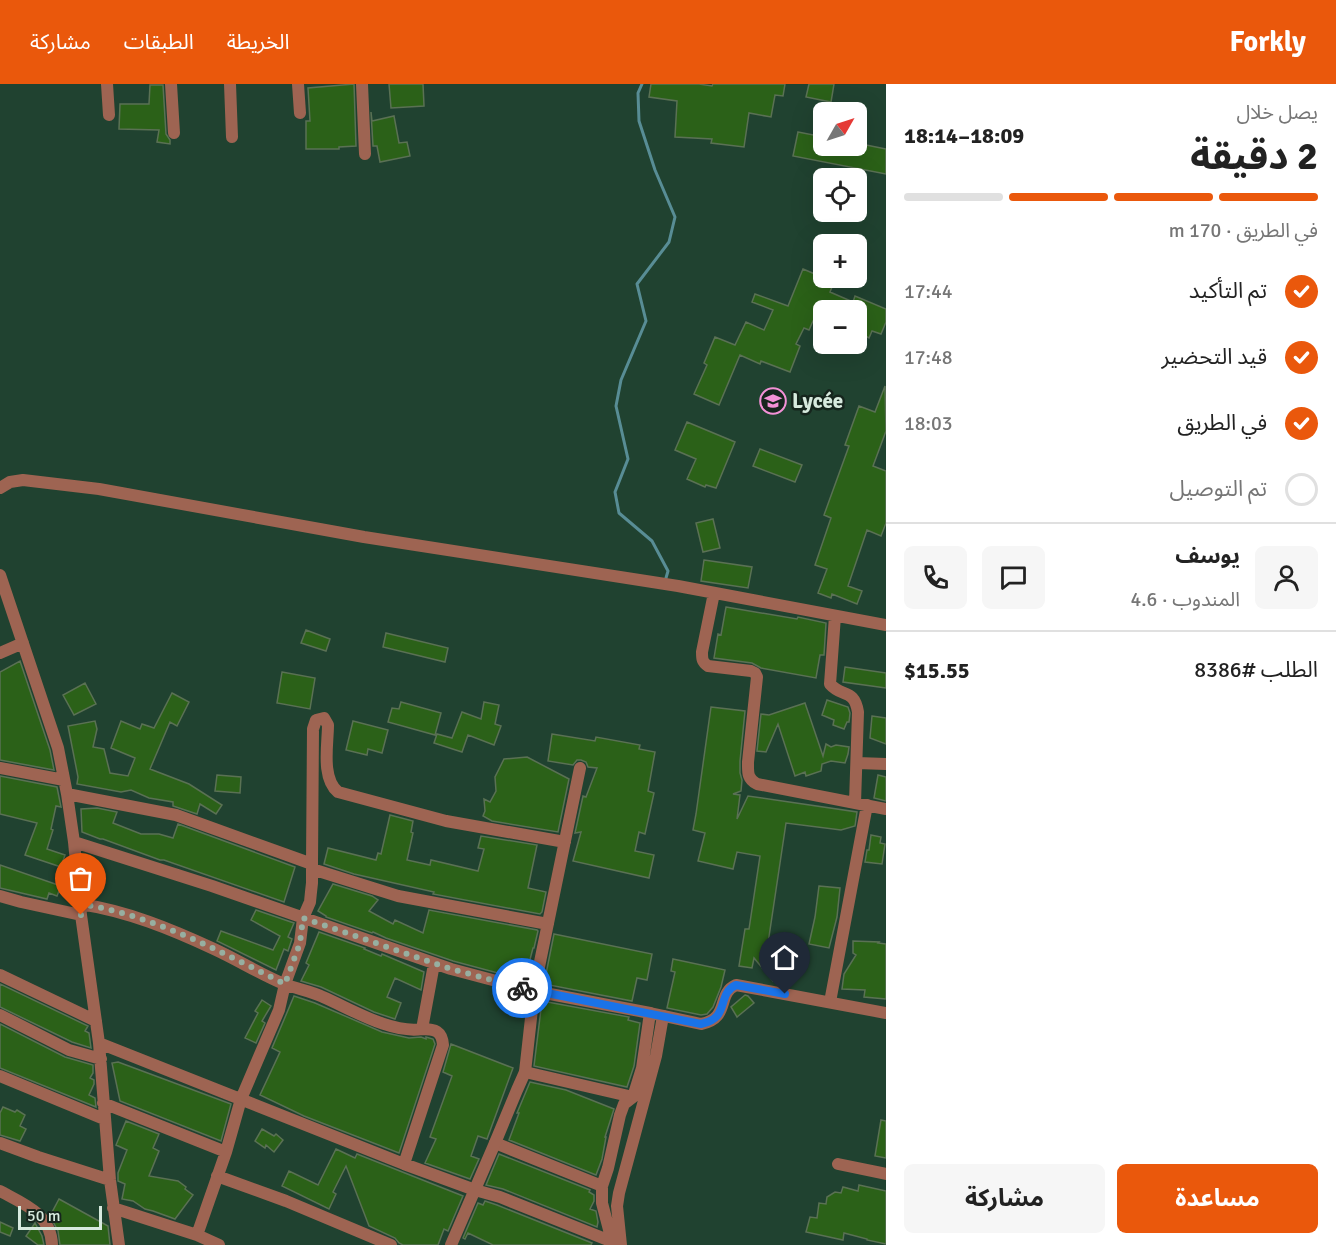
<!DOCTYPE html>
<html lang="ar">
<meta charset="utf-8">
<style>
body{margin:0;font-family:Signika,"Noto Sans Arabic",sans-serif;background:#f6f6f6;color:#222;direction:rtl;height:100vh;display:flex;flex-direction:column;font-size:22px;white-space:nowrap}
*{box-sizing:border-box;margin:0}
p{font-size:20px;color:#767676}
.icon{flex:none;width:33px;height:33px;fill:none;stroke:currentColor;stroke-width:2;stroke-linecap:round;stroke-linejoin:round}
.map{position:relative;flex:1;overflow:hidden;direction:ltr}
.sheet{display:flex;flex-direction:column;background:#fff;width:450px}
.sheet>*{flex:none}
.needle{width:39px;rotate:51deg}
.tools{position:absolute;left:813px;top:18px;display:grid;gap:12px}
.tools a{display:grid;place-items:center;width:54px;height:54px;border-radius:9px;background:#fff;box-shadow:0 6px 24px #0002;font-size:30px}
.scale{position:absolute;left:18px;bottom:15px;width:84px;box-sizing:border-box;padding-left:6px;border:3px solid #d7eade;border-top:0;font-size:16px;line-height:21px;white-space:nowrap;color:#d7eade;-webkit-text-stroke:4px #16251d;paint-order:stroke}
.pin{position:absolute;display:grid;place-items:center;width:51px;height:51px;color:#fff;margin:-62px -26px;border-radius:50% 50% 50% 0;rotate:-45deg;box-shadow:0 0 6px #0007}
.pin .icon{rotate:45deg}
.courier{position:absolute;display:grid;place-items:center;width:60px;height:60px;margin:-30px;border:4px solid #1a73e8;border-radius:50%;background:#fff;color:#222;box-shadow:0 2px 8px #0007}
.head em{font-style:normal;font-weight:700}
.head div{display:flex;flex-direction:column-reverse}
.head{display:flex;align-items:center;justify-content:space-between;height:102px;padding:0 18px}
h1{font-size:39px;font-weight:700;line-height:45px}
.bar{display:grid;grid-template-columns:repeat(4,1fr);gap:9px 6px;align-content:center;height:72px;padding:0 18px}
.bar i{height:8px;border-radius:4px;background:#e0e0e0}
.bar .active{background:#ea580c}
.bar p{grid-column:span 4}
.line{display:flex;align-items:center;gap:15px;padding:0 18px;border-top:2px solid #e0e0e0}
.line div{flex:1}
.round{display:grid;place-items:center;flex:none;width:63px;height:63px;border-radius:9px;background:#f6f6f6}
ol{padding:0 18px;list-style:none}
li{display:flex;align-items:center;gap:18px;height:66px}
li p{margin-inline-start:auto}
li .icon{padding:6px;border-radius:50%;background:#ea580c;color:#fff;stroke-width:4}
li:last-child{color:#767676}
li i{width:33px;height:33px;border:3px solid #e0e0e0;border-radius:50%}
.cta{display:flex;gap:12px;margin-top:auto;padding:12px 18px}
.cta a{flex:1;height:69px;border-radius:9px;background:#ea580c;color:#fff;font-size:24px;font-weight:700;line-height:69px;text-align:center}
.cta a+a{background:#f6f6f6;color:#222}
header{display:flex;align-items:center;gap:36px;box-sizing:border-box;height:84px;padding:0 30px;background:#ea580c;color:#fff}
header strong{font-size:28px}
nav{display:flex;gap:33px;margin-inline-start:auto;font-size:21px}
main{display:flex;flex:1;min-height:0}
.map>svg:first-child{display:block}
.lines{fill:none;stroke-linecap:round;stroke-linejoin:round}
.stream{stroke:#588d95;stroke-width:3}
.building{fill:#2b6118;stroke:#5a7154;stroke-width:1.5}
.minor{stroke:#9e6452;stroke-width:12}
.tertiary{stroke:#9e6452;stroke-width:12}
.done{stroke:#97afa1;stroke-width:6;stroke-dasharray:0 10.8}
.route{stroke:#1a73e8;stroke-width:8}
.labels{text-anchor:middle;dominant-baseline:central;stroke-width:5;stroke-linejoin:round;paint-order:stroke}
.poi-label{font-size:21px;font-weight:bold;fill:#d7eade;stroke:#16251d;text-anchor:start}
</style>
<header>
<strong>Forkly</strong>
<nav><a>الخريطة</a><a>الطبقات</a><a>مشاركة</a></nav>
</header>
<main>
<section class="sheet">
<div class="head"><div><h1>2 دقيقة</h1><p>يصل خلال</p></div><em>18:09–18:14</em></div>
<div class="bar"><i class="active"></i><i class="active"></i><i class="active"></i><i></i><p>في الطريق · 170 m</p></div>
<ol>
<li><svg class="icon" aria-label="check" viewBox="0 0 24 24"><path d="M5 12l5 5 9-10"/></svg>تم التأكيد<p>17:44</p></li>
<li><svg class="icon" aria-label="check" viewBox="0 0 24 24"><path d="M5 12l5 5 9-10"/></svg>قيد التحضير<p>17:48</p></li>
<li><svg class="icon" aria-label="check" viewBox="0 0 24 24"><path d="M5 12l5 5 9-10"/></svg>في الطريق<p>18:03</p></li>
<li><i></i>تم التوصيل</li>
</ol>
<div class="line" style="height:108px"><a class="round"><svg class="icon" aria-label="person" viewBox="0 0 24 24"><circle cx="12" cy="8" r="4"/><path d="M4 21q1-7 8-7t8 7"/></svg></a><div><b>يوسف</b><p>المندوب · 4.6</p></div><a class="round"><svg class="icon" aria-label="chat" viewBox="0 0 24 24"><path d="M4 5h16v11H9l-5 4z"/></svg></a><a class="round"><svg class="icon" aria-label="phone" viewBox="0 0 24 24"><path d="M5 4h4l2 5-3 2q2 4 5 5l2-3 5 2v4C11 20 4 13 5 4z"/></svg></a></div>
<div class="line" style="height:78px"><div>الطلب #8386</div><b>$15.55</b></div>
<div class="cta"><a>مساعدة</a><a>مشاركة</a></div>
</section>
<div class="map">
<svg width="886" height="1161" viewBox="0 0 886 1161">
<rect width="100%" height="100%" fill="#204230"/>
<g class="lines">
<path class="stream" d="M642 0 638 9 639 37 655 86 675 133 669 158 637 200 646 237 621 296 616 322 628 375 615 408 619 429 652 457 668 487 666 494"/>
</g>
<path class="building" d="M354 0 356 62 339 63V65H306V37H310L308 4Z
M389 0H423L424 22 391 24Z
M651 0H699L712 2 713 0H785L783 12 775 11 771 33 749 29 744 63 711 59 712 55 675 53 677 17 649 13Z
M809 0H834L831 18 806 13Z
M150 1H163L166 50 170 56V60L157 58 159 46 119 45 120 20H149Z
M371 28 372 37 394 32 399 59 407 58 410 72 380 78 377 62H373Z
M798 48 824 53V62H856V59L886 65V90L793 72Z
M803 185 834 198 830 208 853 218 855 212 886 225V238L881 250 872 247 869 254 860 249 862 244 856 242V226H822L817 239 813 237 809 246 804 244 796 260 800 262 790 288 761 277 760 280 740 271 719 321 694 310 707 281 704 279 715 253 735 261 746 238 764 246 773 226 752 218 755 210 788 222Z
M885 302 886 347 873 382 886 387V439L881 452 867 446 848 502 862 507 857 520 832 510 831 514 818 509 827 485 815 481 831 434 824 431 849 362 845 361 859 322 875 328Z
M687 338 735 358 716 404 706 401 705 403 687 395 696 375 675 366Z
M760 365 802 381 795 398 753 382Z
M713 435 720 464 703 468 696 439Z
M704 476 752 483 748 504 701 497Z
M726 523 797 535 798 533 826 539 824 571H820L816 594 761 584 752 579 714 574 718 550 721 551Z
M306 546 330 555 326 567 301 559Z
M386 549 448 564 445 578 383 563Z
M20 577 50 666 54 686 0 676V588Z
M845 583 886 589V604L843 598Z
M282 588 315 594 310 625 277 619Z
M85 599 96 620 74 631 63 611Z
M172 609 189 618 177 642 170 638 150 685 189 700 222 721 216 730 200 720 197 730 173 722V718L149 714 131 706 121 708 77 700 78 693 68 642 95 637 97 645 93 663 104 665 110 689 128 692 135 674 111 664 121 637 140 645 142 640 154 644Z
M827 616 848 623 850 629 849 638H847L844 645 833 641 834 636 822 631Z
M401 618 441 629 435 651 388 638 392 624 399 625Z
M484 618 499 621 495 640 501 642 494 661 468 651 462 668 434 659 437 650 452 654 462 628 481 635Z
M805 619 823 672 826 660 831 663 836 661 849 663 848 670 845 679 831 677 822 680 821 687 806 692 805 688 795 692 778 640 766 668 757 667 761 630 769 631Z
M711 623 745 627 740 677V689L742 696 741 707 733 710 740 711 737 735 748 712 857 728 855 742 841 746 786 739 764 886 754 874 752 884 739 882 745 845H749L760 772 737 768 733 785 698 777 705 749 693 746 696 730Z
M872 632 886 634V660L870 654Z
M353 637 388 646 382 669 368 665 367 671 346 666Z
M552 650 595 657 596 653 640 661 639 665 655 668 648 707 654 709 645 750 639 748 635 767 654 771 649 794 573 777 581 748 575 749 583 712 586 713 597 684 588 683 586 678 581 676H577L573 681 548 677Z
M527 673 569 695 558 748 492 737 483 732 485 727 484 715 490 718 496 707 495 693 504 675Z
M217 691 241 693 240 709 215 707Z
M878 691 886 693V717L874 714Z
M0 692 57 703 61 723 56 722 51 745 53 746 47 765 65 771 61 783 25 771 37 739 0 730Z
M97 724 117 728 113 739 141 750H159L173 754 178 740 295 783 284 818 164 776H160L103 755H100L82 748 81 725Z
M390 731 413 737 411 748 413 749 407 776 430 781 431 776 478 787 484 765 478 764 481 752 537 761 528 804 546 808 542 828 540 830 433 810 434 808 354 790 324 780 328 764 376 776 378 769 381 770Z
M871 751 881 753 880 759 885 760 882 780 865 778 867 766H869Z
M0 781 61 802 57 812 49 809 47 815 0 804Z
M333 800 372 812 378 816 369 827 393 840 395 836 423 849 429 826 537 846 538 847 534 864H533L528 883H530L528 897 453 877 386 854 373 848 372 849 326 833V832L318 827Z
M819 802 840 804 837 833 829 864 809 860 815 833Z
M256 826 294 839 288 853 292 855 288 867 284 865 276 886 217 857 221 847 273 866 280 852 251 836Z
M319 848 365 864 364 865 381 872 382 870 424 888 421 906 395 894 387 913 401 919 395 935 374 928 321 903 301 897 309 881 306 879Z
M554 850 652 870 647 896 637 894 632 917 544 900Z
M853 857 879 858 878 859 886 860V915L864 913 865 906 842 905 844 890 856 871 853 869Z
M789 869 800 882 781 898 777 893 773 897 766 888Z
M673 875 725 886 721 903 713 923 707 930 701 931 667 924 675 888 671 887Z
M0 900 88 942 85 947 89 949 91 964 72 958 0 923Z
M745 911 748 912 754 919 737 933 731 923Z
M294 912 315 919 382 948 409 954 421 953 426 955V953L433 955 435 960 399 1069 304 1032 260 1011 280 968 272 964Z
M262 916 271 922 262 937 265 939 256 959 245 954 258 929 255 927Z
M542 917 629 933 628 936 640 939 634 982 627 1003 534 982Z
M0 940 65 973 93 981V989L90 994 94 996V1000L89 1011 95 1014 96 1023 0 984Z
M451 960 513 984 487 1055 478 1052 471 1072 479 1075 470 1095 425 1079 436 1055 430 1053 452 992 443 988Z
M118 978 231 1020 221 1057 120 1017 112 979Z
M530 998 566 1006 614 1025 605 1053H606L602 1075 596 1091 509 1056 519 1029H517Z
M3 1023 15 1028 17 1026 25 1031 20 1042 26 1045 20 1057 0 1051V1029Z
M881 1036 886 1037V1074L875 1072Z
M126 1037 159 1050 153 1064 159 1067 149 1092 178 1097 186 1103 185 1105 193 1111 175 1135 153 1127 145 1125 133 1117 122 1115 125 1100 118 1097V1089L127 1066 116 1061Z
M262 1045 274 1052 276 1050 283 1056 274 1068 266 1061 265 1064 255 1057Z
M336 1065 355 1074 357 1070 463 1112 448 1147 444 1145 438 1161H403L399 1159 395 1154 369 1142 346 1082 333 1108 336 1110 329 1125 282 1102 289 1087 318 1101Z
M499 1070 590 1106 589 1108 594 1111V1117L590 1125 596 1127 598 1138 597 1143 503 1105 486 1101Z
M859 1101 886 1107V1160L867 1156V1155L844 1149 843 1156 806 1148 810 1133 817 1134 819 1119 826 1120 827 1113 835 1108 841 1109 843 1103 858 1107Z
M59 1115 108 1142 110 1161H60L58 1147 50 1132Z
M485 1117 497 1121 592 1159 591 1161H493L468 1149 465 1155 463 1154 478 1119 483 1121Z
M0 1138 13 1144 10 1152 0 1148Z
M35 1139 42 1152 44 1161H38L26 1152Z"/>
<g class="lines">
<path class="minor" d="M107 0 109 31
M171 0 174 49
M230 0 232 53
M298 0 300 29
M362 0 365 70
M0 404 10 398 23 396 99 405 364 453 678 502 886 541
M0 491 58 664 67 710 74 758 81 831 99 959 110 1096 119 1161
M714 509 702 568C702 575 702 578 708 582L751 587 755 589 757 593 748 678C748 688 747 695 757 700L886 725
M835 532 830 600C842 614 854 604 858 628L855 719
M0 569 23 559
M857 679 886 680
M0 684 64 696
M67 710 176 731 312 780V799L311 808 310 818 303 834 300 859 285 900 279 926 241 1015 226 1068 197 1151
M74 758 212 802 451 885 534 907 580 684
M312 780 313 645 316 636 324 634 328 641C328 660 321 694 338 708L446 737 565 758
M312 785 398 812 548 840
M0 812 21 818 81 831
M80 820C127 827 171 845 214 865 238 876 260 890 284 900 297 905 311 907 323 913 351 925 391 950 422 945
M0 891 96 937
M830 918 867 721
M0 931 69 966 101 975
M99 959 404 1080 475 1106 500 1113 613 1158
M525 988 633 1013
M0 992 104 1035
M103 1019 226 1068
M0 1059 38 1073 110 1096
M495 1059 602 1102
M404 1080 443 961C442 947 435 945 422 945L434 880
M838 1080 886 1090
M217 1092 286 1117 391 1161
M0 1107C24 1120 51 1130 52 1161
M113 1124 197 1151 219 1161
M613 1161 602 1119V1102L608 1084 620 1031 624 1020 633 1013 642 984 650 929
M621 1161 617 1122 619 1109 656 972 663 932"/>
<path class="tertiary" d="M451 1161 495 1059 517 1006 525 988 534 907 650 929 701 940C731 934 716 910 736 901L886 929"/>
</g>
<g class="lines">
<path class="done" d="M81 831 80 820C153 831 219 867 285 900L300 859 303 834 451 885 522 904"/>
<path class="route" d="M522 904 701 940C731 934 716 910 736 901L785 910"/>
</g>
<defs>
<g id="school-ring" transform="scale(1.35)"><circle r="9.5" fill="#16251d" stroke="#f391d6" stroke-width="1.5"/><path d="M0-5L7-2L0 1L-7-2ZM-4 1L0 2.5L4 1V4Q0 6-4 4Z" fill="#f391d6"/></g>
</defs>
<g fill-rule="evenodd">
<use href="#school-ring" x="773" y="317"/>
</g>
<g class="labels">
<g class="poi-label">
<text x="792" y="317">Lycée</text>
</g>
</g>
</svg>
<div class="tools">
<a><svg class="needle" viewBox="-14 -14 28 28"><path d="M0-13l5 13h-10z" fill="#e53935"/><path d="M0 13l5-13h-10z" fill="#767676"/></svg></a>
<a><svg class="icon" aria-label="locate" viewBox="0 0 24 24"><circle cx="12" cy="12" r="6"/><path d="M12 2v4M12 18v4M2 12h4M18 12h4"/></svg></a>
<a>+</a>
<a>−</a>
</div>
<div class="scale">50 m</div>
<div class="pin" style="left:81px;top:831px;background:#ea580c"><svg class="icon" aria-label="bag" viewBox="0 0 24 24"><path d="M5 8h14l-1 12H6zM9 8a3 3 0 0 1 6 0"/></svg></div>
<div class="pin" style="left:785px;top:910px;background:#1f2937"><svg class="icon" aria-label="home" viewBox="0 0 24 24"><path d="M3 11l9-7 9 7M6 9v11h12V9"/></svg></div>
<div class="courier" style="left:522px;top:904px"><svg class="icon" aria-label="bike" viewBox="0 0 24 24"><circle cx="6" cy="16" r="4"/><circle cx="18" cy="16" r="4"/><path d="M6 16l4-8h5l3 8M10 8l3 8H6M13 5h3"/></svg></div>
</div>
</main>
